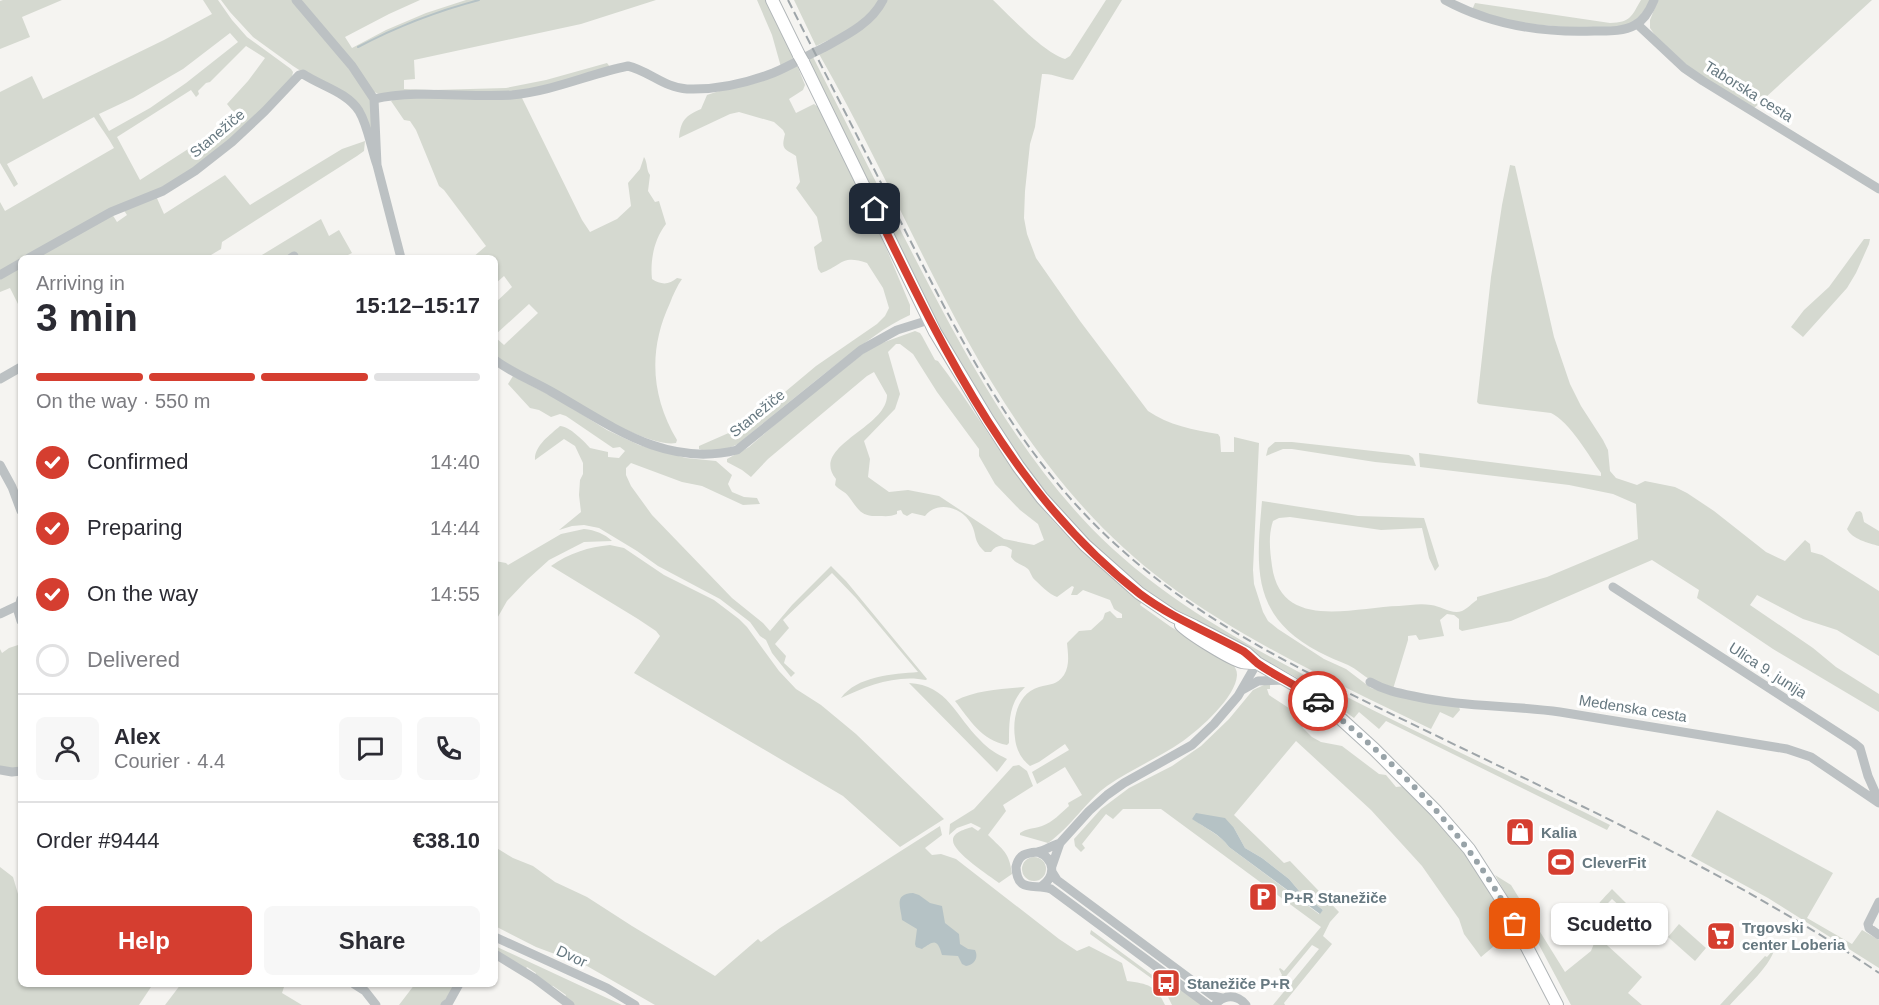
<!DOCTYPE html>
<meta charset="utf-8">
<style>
body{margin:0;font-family:Arial,sans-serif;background:#f7f7f7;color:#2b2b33;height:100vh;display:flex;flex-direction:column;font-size:22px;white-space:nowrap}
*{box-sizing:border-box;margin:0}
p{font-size:20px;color:#7c7c81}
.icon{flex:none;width:33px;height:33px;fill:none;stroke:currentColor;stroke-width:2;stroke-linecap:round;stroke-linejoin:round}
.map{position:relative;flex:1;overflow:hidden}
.panel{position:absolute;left:18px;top:255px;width:480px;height:732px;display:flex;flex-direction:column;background:#fff;border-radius:9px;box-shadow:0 2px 4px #0004}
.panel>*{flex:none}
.pin{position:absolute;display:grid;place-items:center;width:51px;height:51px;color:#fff;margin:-26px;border-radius:12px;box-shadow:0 3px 9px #0006}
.courier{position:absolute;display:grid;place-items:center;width:60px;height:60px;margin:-30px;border:4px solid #d53e30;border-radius:50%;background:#fff;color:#222;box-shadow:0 2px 8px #0007}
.bubble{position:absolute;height:42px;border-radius:9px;background:#fff;box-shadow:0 2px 4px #0004;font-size:20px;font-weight:600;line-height:42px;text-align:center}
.summary em{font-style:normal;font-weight:600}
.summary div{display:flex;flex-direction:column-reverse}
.summary{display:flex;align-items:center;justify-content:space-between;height:102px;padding:0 18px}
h1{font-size:39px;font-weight:600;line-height:45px}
.bar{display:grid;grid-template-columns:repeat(4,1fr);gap:9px 6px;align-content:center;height:72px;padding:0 18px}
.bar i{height:8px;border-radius:4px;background:#e1e1e2}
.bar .current{background:#d53e30}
.bar p{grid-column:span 4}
.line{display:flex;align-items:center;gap:15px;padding:0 18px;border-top:2px solid #e1e1e2}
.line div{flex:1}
.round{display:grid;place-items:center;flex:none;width:63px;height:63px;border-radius:9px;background:#f7f7f7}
ol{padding:0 18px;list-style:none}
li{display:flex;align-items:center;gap:18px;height:66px}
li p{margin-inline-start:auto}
li .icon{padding:6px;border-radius:50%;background:#d53e30;color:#fff;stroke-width:4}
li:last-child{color:#7c7c81}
li i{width:33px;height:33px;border:3px solid #e1e1e2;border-radius:50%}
.primary-button{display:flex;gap:12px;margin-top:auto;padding:12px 18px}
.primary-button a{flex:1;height:69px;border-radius:9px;background:#d53e30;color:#fff;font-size:24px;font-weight:600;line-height:69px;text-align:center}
.primary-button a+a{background:#f7f7f7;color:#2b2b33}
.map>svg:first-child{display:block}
.green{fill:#d5d9d0;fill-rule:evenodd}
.water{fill:#b5c2c5}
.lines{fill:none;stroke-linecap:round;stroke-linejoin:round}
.stream{stroke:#b5c2c5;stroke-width:2}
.major-casing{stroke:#b0b5b7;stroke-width:14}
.minor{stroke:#bcc1c3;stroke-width:9}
.major{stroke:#fff;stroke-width:12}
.rail{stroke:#9ea5a9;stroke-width:2;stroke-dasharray:9 4.5;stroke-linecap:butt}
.major-bridge-casing{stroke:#b0b5b7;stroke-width:14;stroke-linecap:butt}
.major-bridge{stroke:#fff;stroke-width:12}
.done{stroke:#98a3a8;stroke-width:6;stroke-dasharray:0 10.8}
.route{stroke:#d53e30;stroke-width:8}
.labels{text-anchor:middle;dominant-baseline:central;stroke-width:6;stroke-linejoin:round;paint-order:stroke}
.street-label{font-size:15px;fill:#667880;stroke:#fff}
.poi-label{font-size:15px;font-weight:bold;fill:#667880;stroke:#fff;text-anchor:start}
</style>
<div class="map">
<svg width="1879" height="1005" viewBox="0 0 1879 1005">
<rect width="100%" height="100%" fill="#f5f4f1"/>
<path class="green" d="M3 0H62L22 17 30 37 0 49V1Z
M203 0H218L232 20 247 37 291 69 293 72 292 77 251 123 187 174 25 258H21V260L0 272V202L5 211 114 148C108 137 101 128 94 117L7 164 18 184 14 187 0 163V92L32 76 43 99 164 40 212 14ZM230 33 238 42 186 83 150 108 109 131 99 114 133 98 183 69ZM246 46 265 58 248 81 227 104 235 114 199 142 140 180 117 137 191 90 196 97 199 94 198 91 206 83 210 82Z
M221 0H292L338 54 369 96 371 104 373 146 361 110 293 66 253 37 230 12Z
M299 0H420L389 14 345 37 352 48 386 30 426 13 466 0H656L581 24 414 60 415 79 404 80V89L434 90 506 88 546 80 607 63 610 67 549 85 514 92 379 94 374 92Z
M757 0H767L794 58 781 67 772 35Z
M794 0H880C867 23 839 35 816 46Z
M887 0H993C1011 17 1043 52 1065 59L1070 56 1106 0H1122L1073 80C1063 79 1052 73 1042 74L1035 127 1030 144 1025 191 1024 218 1027 234 1036 258 1080 321 1148 411C1168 425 1194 430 1218 434L1220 437 1221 452H1234V437L1259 443 1253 570 1254 584 1263 612 1268 621 1278 629 1324 659 1346 669 1371 688 1409 699 1459 707 1460 710 1453 718 1440 712 1431 729C1341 685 1247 643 1166 583 989 450 925 238 819 54Z
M1641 0H1651L1637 21 1621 27H1564L1508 22 1472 10 1475 3 1610 23C1631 22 1631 17 1641 0Z
M1658 0H1872L1753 109 1700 77 1656 37 1650 28V20Z
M813 57C852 134 890 211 930 287 973 369 1018 448 1081 517 1152 595 1246 645 1339 693 1420 734 1501 772 1582 811L1610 825 1607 830 1386 721 1379 729 1359 712 1354 718 1301 680 1185 617 1147 593 1085 539 1045 495 1003 434 943 334 915 279 808 59Z
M797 65 805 85 803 90 789 99 796 113 814 104 818 107 879 231 910 305V315C885 326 864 344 842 360 806 388 772 416 738 444 726 450 711 454 699 449V446L740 428 755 419 773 402 816 366 877 324 885 316 889 308 883 288 867 263C841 254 842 266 821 273L818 269 814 247 822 241 817 217 796 188 800 182 796 156C784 148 781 150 785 134L783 130 774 122 739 112 730 114 679 138C681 120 685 116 701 109L707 95Z
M396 98H522L582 220 590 232 617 219 631 206 628 183 640 169 644 157C648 163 646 170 650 175L648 191 655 202 659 201 666 224C654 239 650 261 652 279 661 285 669 285 677 278L682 279C677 286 673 295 670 303 648 350 651 396 677 440L676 443C643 450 529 376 495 356V337L504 345 538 313 529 304 495 335V303L512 287 504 276 495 284V258H472L486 246 444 190 439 186 416 130 410 121 404 120 391 101Z
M365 141 364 151 357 156 222 242 221 249 206 258H33L112 214 117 222 127 215 123 209 156 196 164 214 225 175 250 205 342 149Z
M1510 165 1515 166 1554 337 1570 384 1581 406 1603 440 1608 450 1610 471 1616 478 1637 485 1645 481 1675 487 1687 493 1714 511 1766 552 1785 561 1805 540 1810 544 1811 552 1822 555 1879 591V656L1837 630 1803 619 1757 595 1750 605 1813 648 1836 667 1879 694V712L1773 649 1697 598 1699 590 1652 560 1511 621 1462 631 1459 629V619L1454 615 1447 614 1440 620 1444 636 1419 640 1416 635 1408 636V640L1393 689C1386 686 1378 684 1371 680 1363 676 1357 669 1348 665 1339 661 1328 657 1319 652 1251 616 1256 569 1262 501L1358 516 1424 518 1439 566 1435 571 1429 558 1422 528 1381 530 1290 517 1279 518 1273 521C1268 536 1270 551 1272 566 1281 632 1354 607 1399 606 1410 605 1421 603 1431 605 1441 606 1452 615 1462 611 1467 609 1472 603 1477 600V597L1547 577 1638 539 1636 504 1613 494 1569 485 1420 467 1419 453 1601 476V473C1589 456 1570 422 1551 413L1479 404 1477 402 1491 277 1502 205Z
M321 219 329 236 339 230 352 253 342 258H257Z
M1864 239H1870L1869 244 1856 273 1847 288 1803 337 1791 327 1804 310 1829 287Z
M21 265V310L10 288 0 292V276Z
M915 331 920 333 922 336 935 360 938 361C969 402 996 447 1027 489 1059 532 1100 569 1142 601L1140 605 1171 627 1232 663C1235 667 1237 670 1237 675 1236 697 1200 729 1183 741 1159 758 1131 769 1107 786 1086 801 1071 827 1048 843L1020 835V833C1027 828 1033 829 1042 826 1053 822 1061 813 1069 806L1068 803 1082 795 1065 767 1037 784 1032 772 1069 750 1065 744 1039 762 1030 766C1021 759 1016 749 1015 738 1012 718 1018 693 1039 687 1050 684 1057 685 1064 675 1070 665 1068 654 1067 643L1079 631 1091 630 1103 619 1105 613 1110 611 1117 618H1122V614L1114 609 1110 600 1083 590 1077 595H1071L1074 587 1072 586 1057 597C1050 595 1038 583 1033 578 1031 575 1030 571 1028 569 1022 564 1017 565 1011 557L1012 550C1005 544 996 544 991 552H985C972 540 978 535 970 522 960 506 936 501 925 516L912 513 907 516 903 514 901 510 897 511V514C890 517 885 516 878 516 861 517 858 509 849 497 845 491 839 490 835 485L836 479C809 446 888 428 887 395L874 372 867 376 768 459 751 477 742 470 727 462V459L749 447 793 409 864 353 879 344ZM896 344H900L913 354 937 392 979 449V456L995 484 1020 510 1038 524 1044 540 1034 545 1004 539 939 496 908 490 889 492 868 477 870 459 864 441 895 409 900 394 888 352Z
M513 376 559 400 607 430 639 445 686 458 716 461 732 475 728 484 732 492 744 497 757 498 760 504 743 505 702 486 682 482 631 463 626 468V475L631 486 652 515 732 598 763 623 770 631 792 605 831 566 846 581 927 679 926 680C897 674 866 686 841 698 857 676 893 674 918 672L856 598 832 573 783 620 789 628 775 644 786 656 784 663 795 673 791 677 772 653 766 640 760 636 750 622 720 599 658 566 637 551 599 528 584 525 572 526 559 530 581 512 579 495 580 480 583 474V463L575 446 564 439 535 460C534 446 550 435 560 426 569 426 584 441 590 448L608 452V457L619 458 625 451 620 447 613 448 566 416 560 414 551 417 539 410 530 408 508 384Z
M1275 442H1292L1409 455 1413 458 1416 466 1375 462 1292 449H1283L1266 456 1268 448Z
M1860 511 1862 513 1864 522 1879 531V546C1868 543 1852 539 1847 529L1856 512Z
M584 529C595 530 605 534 612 541L584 542 549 560 528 579 507 601 495 622V561L506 563 508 565 561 534Z
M610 545 624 548 664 575 714 600 739 619 747 627 779 671 796 689 821 705 856 734 944 819 900 847 843 796 634 673 660 636 656 631 638 619 551 566C569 553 589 547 610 545Z
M21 644V769H0V649L2 653 9 648Z
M909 683C948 685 956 717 980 740 988 749 997 754 1007 759L997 772Z
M1264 685H1270V689H1267L1269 695 1298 714 1303 728 1312 737 1321 742 1342 746 1379 774 1386 775 1396 787 1405 786 1459 844 1480 872 1514 934 1506 936 1481 957 1464 934 1459 919 1422 866 1371 810 1296 741 1234 815 1284 863 1290 861 1339 912 1330 922 1323 936 1332 944 1284 1003 1285 1005H1273L1319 949 1312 945 1278 986 1275 984 1282 975 1279 969 1280 968 1284 971 1321 927 1161 809H1123L1113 819 1106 814 1082 844 1085 848 1081 852 1075 846 1074 839 1101 809 1129 788 1172 766 1201 746 1229 719 1253 690ZM1192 818 1234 828 1245 848 1262 858 1289 879 1300 892 1323 910 1319 914 1229 847C1220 834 1205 829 1192 818Z
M1025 687C1009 703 1009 721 1009 743L1007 745C981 740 970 720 955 701 976 690 1001 689 1025 687Z
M1019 765 1027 771 1033 786 1003 805 1006 811 988 835C1004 851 1009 852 1012 874L999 883C990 876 952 852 953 840 953 832 966 829 972 827L978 831 981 828 971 823 957 828 949 835 950 824 974 809 1013 766Z
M1717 810 1833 873 1807 918 1852 944 1862 930 1879 940V968L1768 898 1691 856Z
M940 826 942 835 925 848 932 855 941 854 956 859 1059 939 1077 951 1089 946 1122 963 1127 981C1148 984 1156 985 1165 1005H655L587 966 536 947 495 926V847L513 858 533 866 555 882 587 897 632 926 715 976 758 939 761 942 780 928Z
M1022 869a12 12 0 1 1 24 0a12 12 0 1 1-24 0Z
M0 867 13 877 21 904V984H153L139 1005H0Z
M1495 875 1511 885 1565 972 1591 951 1597 936 1642 977 1628 993 1642 1005H1571L1538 943 1519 918Z
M1612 889 1626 903 1622 908 1612 899 1605 906 1611 911 1603 920 1608 924 1606 926C1588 909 1598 905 1612 889Z
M1679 924 1706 948 1695 961 1668 937Z
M1091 930 1167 986 1170 984 1184 992 1202 1005H1172L1166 993 1158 983 1090 934Z
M1775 944C1776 962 1742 991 1730 1005H1720L1765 956 1767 957 1774 949 1772 947Z
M495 946 622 1005H574L565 997 566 995 553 986 546 985 534 977 536 973 527 967 525 970 495 951Z
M181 984H285L282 993 302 1005H165Z
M415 984H457L441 1005H399Z"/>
<path class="water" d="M1196 813 1225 818 1234 828 1245 848 1262 858 1289 879 1300 892 1323 910 1320 914 1229 847C1220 834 1205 828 1192 819Z
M913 893 919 895 930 903 942 906 945 923 959 934 960 944 968 949 975 950C979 958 974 965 966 966L962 964 958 956 942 955C937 937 933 942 922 949L916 947 915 944 917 929 902 920C901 907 893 894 913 893Z"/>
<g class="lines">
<path class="stream" d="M358 47C396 27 437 11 479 0"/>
<g class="major-casing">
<path id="major" d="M772 0 799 55
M803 62 935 332 988 420 1018 466 1042 498 1085 545 1139 593 1173 616 1194 626 1246 653 1257 663 1307 692 1341 719 1374 749 1436 811 1469 849 1505 905 1557 1005
M1181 625C1190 634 1230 659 1242 662 1247 663 1252 663 1257 663"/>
</g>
<path class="minor" d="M296 0 352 66 374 99 377 165 401 258
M1445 0C1491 25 1541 33 1594 31 1607 31 1623 32 1635 25 1644 20 1650 10 1654 0
M1637 24 1684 68 1703 81 1879 189
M374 99C419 89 466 98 512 95 553 91 589 74 628 66 649 71 665 88 687 89 715 90 747 83 773 73 790 66 806 56 823 48 845 36 871 24 883 0
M29 258 111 212 163 191 195 171 232 142 265 111 299 75 303 74C321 86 347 92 359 111 368 126 371 148 377 165
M291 258 294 256
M0 275 21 263
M495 360C512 373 533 381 552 392 610 425 665 468 737 450L861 350 897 330 929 320
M0 379 21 367
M0 465 12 487 21 511
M1613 587 1854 743 1860 748 1868 776 1879 801
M21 599 18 611 21 621
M0 614 19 605
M1370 682C1384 690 1398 693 1413 696 1462 707 1511 705 1560 712L1787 749 1811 757 1879 803
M1242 690 1258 681 1285 680
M0 770 12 772 21 771
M1060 843C1052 845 1045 851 1037 852 1026 853 1019 854 1016 867 1017 894 1035 883 1051 889L1208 1005
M1038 852C1055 859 1056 876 1042 886
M1052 866 1060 843 1089 811 1107 795 1124 783 1192 745 1214 724 1238 696 1257 663
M1052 872 1057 880 1213 996 1222 998
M1879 902 1868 924 1869 928 1879 935
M495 937 607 988 635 1005
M495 954 534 978 570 1005
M354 984 365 991 376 1005
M445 1005 449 1002 459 984
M1215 1005C1224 994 1237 994 1246 1005"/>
<use href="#major" class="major"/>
<path class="rail" d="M788 0C828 79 869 159 909 238 957 333 1006 429 1079 508 1180 618 1312 675 1443 739 1592 811 1742 880 1879 973"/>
<g class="major-bridge-casing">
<path id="major-bridge" d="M799 55 803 62"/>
</g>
<use href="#major-bridge" class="major-bridge"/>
</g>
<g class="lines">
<path class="done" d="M1318 701C1396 762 1469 835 1515 924"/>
<path class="route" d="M875 209C943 349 1013 496 1140 594 1172 618 1208 632 1243 651 1248 654 1252 659 1257 663 1276 677 1298 685 1318 701"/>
</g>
<defs>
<g id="shop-square" transform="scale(1.5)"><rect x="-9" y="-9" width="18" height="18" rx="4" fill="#d53e30" stroke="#fff"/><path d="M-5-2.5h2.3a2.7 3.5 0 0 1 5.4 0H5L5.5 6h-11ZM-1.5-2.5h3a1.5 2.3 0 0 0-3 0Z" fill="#fff"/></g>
<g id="stadium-square" transform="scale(1.5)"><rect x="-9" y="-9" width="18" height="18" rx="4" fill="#d53e30" stroke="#fff"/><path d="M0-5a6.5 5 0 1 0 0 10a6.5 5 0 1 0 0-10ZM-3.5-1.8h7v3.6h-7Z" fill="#fff"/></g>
<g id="parking-square" transform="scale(1.5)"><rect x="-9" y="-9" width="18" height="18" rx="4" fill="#d53e30" stroke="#fff"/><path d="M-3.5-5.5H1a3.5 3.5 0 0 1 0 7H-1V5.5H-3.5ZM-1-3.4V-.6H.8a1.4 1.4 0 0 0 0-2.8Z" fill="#fff"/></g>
<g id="supermarket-square" transform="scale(1.5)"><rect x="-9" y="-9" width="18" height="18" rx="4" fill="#d53e30" stroke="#fff"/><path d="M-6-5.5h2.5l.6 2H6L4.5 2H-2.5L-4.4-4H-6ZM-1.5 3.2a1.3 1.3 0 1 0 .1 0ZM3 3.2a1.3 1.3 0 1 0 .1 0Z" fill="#fff"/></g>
<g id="bus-square" transform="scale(1.5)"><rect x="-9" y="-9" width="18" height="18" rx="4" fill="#d53e30" stroke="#fff"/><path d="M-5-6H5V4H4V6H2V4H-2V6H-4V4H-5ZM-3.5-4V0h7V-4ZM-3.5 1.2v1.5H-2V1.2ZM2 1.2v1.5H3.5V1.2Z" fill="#fff"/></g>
</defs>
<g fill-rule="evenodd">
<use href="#shop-square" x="1520" y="832"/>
<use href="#stadium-square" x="1561" y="862"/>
<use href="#parking-square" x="1263" y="897"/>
<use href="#supermarket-square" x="1721" y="936"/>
<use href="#bus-square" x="1166" y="983"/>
</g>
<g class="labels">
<g class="street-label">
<text transform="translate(1749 91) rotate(32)">Taborska cesta</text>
<text transform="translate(217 133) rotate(-40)">Stanežiče</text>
<text transform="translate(757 413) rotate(-39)">Stanežiče</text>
<text transform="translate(1768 670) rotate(33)">Ulica 9. junija</text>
<text transform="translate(1633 708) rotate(9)">Medenska cesta</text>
<text transform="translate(572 956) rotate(25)">Dvor</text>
</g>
<g class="poi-label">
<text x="1541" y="832">Kalia</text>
<text x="1582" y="862">CleverFit</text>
<text x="1284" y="897">P+R Stanežiče</text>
<text x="1742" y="927">Trgovski<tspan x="1742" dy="17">center Loberia</tspan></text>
<text x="1187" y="983">Stanežiče P+R</text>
</g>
</g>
</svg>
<div class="pin" style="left:1515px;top:924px;background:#ea580c"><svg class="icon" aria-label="bag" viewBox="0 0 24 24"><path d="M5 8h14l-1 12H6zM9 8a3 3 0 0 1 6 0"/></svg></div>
<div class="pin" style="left:875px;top:209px;background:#1f2937"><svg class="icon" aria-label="home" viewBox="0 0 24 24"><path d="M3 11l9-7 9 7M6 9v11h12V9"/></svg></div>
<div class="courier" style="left:1318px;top:701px"><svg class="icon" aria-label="car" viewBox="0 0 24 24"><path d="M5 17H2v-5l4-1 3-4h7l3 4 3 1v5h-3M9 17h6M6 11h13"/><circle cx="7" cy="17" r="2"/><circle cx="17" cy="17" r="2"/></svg></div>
<div class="bubble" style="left:1551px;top:903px;width:117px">Scudetto</div>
<section class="panel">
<div class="summary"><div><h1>3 min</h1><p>Arriving in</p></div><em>15:12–15:17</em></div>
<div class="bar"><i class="current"></i><i class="current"></i><i class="current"></i><i></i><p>On the way · 550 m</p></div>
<ol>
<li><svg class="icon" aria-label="check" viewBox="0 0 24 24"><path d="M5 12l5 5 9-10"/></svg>Confirmed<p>14:40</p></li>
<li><svg class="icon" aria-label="check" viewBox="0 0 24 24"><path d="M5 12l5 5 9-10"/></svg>Preparing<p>14:44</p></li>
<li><svg class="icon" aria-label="check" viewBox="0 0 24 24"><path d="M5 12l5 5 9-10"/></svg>On the way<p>14:55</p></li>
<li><i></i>Delivered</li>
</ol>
<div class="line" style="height:108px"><a class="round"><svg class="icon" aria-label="person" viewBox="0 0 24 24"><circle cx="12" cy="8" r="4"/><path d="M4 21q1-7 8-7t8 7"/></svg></a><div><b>Alex</b><p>Courier · 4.4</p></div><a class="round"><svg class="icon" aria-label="chat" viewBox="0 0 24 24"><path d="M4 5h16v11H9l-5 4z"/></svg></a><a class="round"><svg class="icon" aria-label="phone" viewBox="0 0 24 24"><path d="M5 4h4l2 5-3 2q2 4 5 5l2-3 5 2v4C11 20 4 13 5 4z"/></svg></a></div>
<div class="line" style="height:78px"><div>Order #9444</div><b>€38.10</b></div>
<div class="primary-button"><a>Help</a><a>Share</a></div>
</section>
</div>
